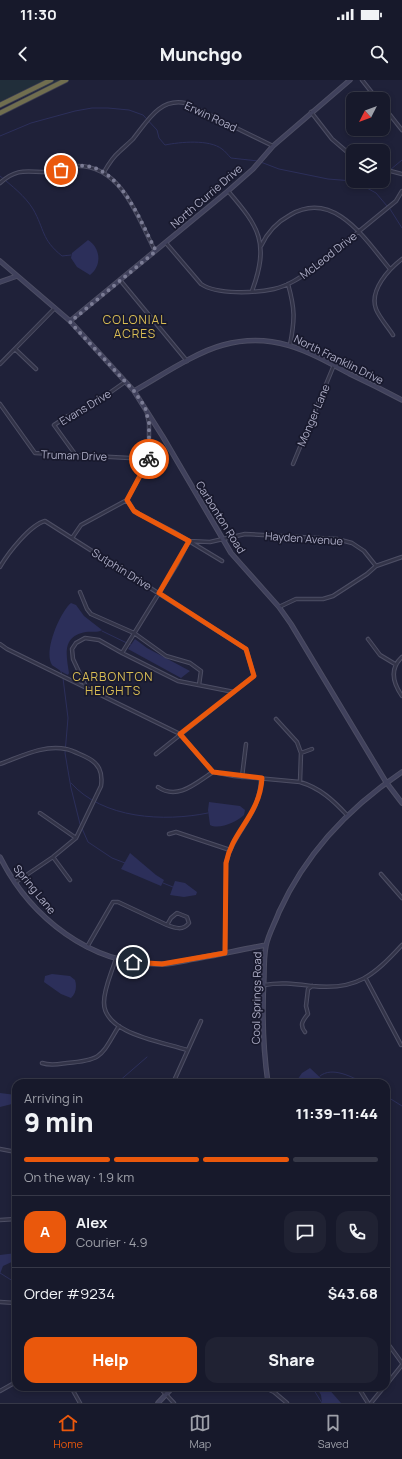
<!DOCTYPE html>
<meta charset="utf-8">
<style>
body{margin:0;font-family:Manrope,sans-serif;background:#202233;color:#f1f3f6;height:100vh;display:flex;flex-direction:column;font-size:15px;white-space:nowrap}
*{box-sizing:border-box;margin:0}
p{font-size:13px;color:#9ea0a9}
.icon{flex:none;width:22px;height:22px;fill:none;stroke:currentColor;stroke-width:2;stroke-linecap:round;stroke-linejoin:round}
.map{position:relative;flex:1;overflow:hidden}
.details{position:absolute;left:12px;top:999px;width:378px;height:312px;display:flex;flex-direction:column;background:#17192b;border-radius:12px;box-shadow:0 2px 6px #0003,0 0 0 1px #363847}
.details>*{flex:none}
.needle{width:26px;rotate:228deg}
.buttons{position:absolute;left:346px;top:12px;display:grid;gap:8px}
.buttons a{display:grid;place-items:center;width:44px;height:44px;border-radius:8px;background:#17192b;box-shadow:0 2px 6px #0003,0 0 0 1px #363847;font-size:20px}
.pin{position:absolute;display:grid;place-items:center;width:34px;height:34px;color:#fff;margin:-17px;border:2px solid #fff;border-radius:50%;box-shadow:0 1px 4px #0007}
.courier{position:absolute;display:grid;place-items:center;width:40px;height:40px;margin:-20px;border:3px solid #ea580c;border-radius:50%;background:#fff;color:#222;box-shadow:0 1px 5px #0007}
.summary em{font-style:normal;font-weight:800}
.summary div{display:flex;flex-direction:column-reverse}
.summary{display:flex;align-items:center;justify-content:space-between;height:68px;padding:0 12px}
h1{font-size:26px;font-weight:800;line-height:30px}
.bar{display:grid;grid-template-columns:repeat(4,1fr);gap:6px 4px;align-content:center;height:48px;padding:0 12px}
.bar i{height:5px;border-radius:3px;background:#363847}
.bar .selected{background:#ea580c}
.bar p{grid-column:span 4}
.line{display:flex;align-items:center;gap:10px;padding:0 12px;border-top:1px solid #363847}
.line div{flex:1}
.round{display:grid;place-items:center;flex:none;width:42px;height:42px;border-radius:12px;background:#202233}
.action{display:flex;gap:8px;margin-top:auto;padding:8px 12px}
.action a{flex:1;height:46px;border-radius:12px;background:#ea580c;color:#fff;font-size:16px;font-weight:800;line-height:46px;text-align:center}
.action a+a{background:#202233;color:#f1f3f6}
.status{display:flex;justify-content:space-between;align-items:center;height:28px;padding:0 20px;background:#17192b;direction:ltr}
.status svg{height:11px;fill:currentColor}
header{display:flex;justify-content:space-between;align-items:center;height:52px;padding:0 12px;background:#17192b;font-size:18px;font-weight:800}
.menu{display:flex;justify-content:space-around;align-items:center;height:56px;border-top:1px solid #363847;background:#17192b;font-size:11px;color:#9ea0a9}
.menu a{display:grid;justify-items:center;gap:2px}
.menu .selected{color:#ea580c}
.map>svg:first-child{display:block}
.green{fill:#212e3a}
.water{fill:#2c2f5a}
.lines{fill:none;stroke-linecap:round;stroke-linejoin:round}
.stream{stroke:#2c2f5a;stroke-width:1}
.street-casing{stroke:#4d4e64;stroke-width:4.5}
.secondary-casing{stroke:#4d4e64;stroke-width:5.5}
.highway-casing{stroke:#3a3b50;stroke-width:6}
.street{stroke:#333449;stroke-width:2.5}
.secondary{stroke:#40415c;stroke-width:3.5}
.highway{stroke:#706e4f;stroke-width:4.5}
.done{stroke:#7b7c95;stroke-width:4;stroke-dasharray:0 7.2}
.route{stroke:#ea580c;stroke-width:5}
.labels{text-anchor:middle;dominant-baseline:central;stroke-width:3.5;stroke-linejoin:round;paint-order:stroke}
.street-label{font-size:11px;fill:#adadc6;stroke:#18192d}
.neighbourhood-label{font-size:12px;letter-spacing:1px;fill:#d9bd54;stroke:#18192d}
</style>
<div class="status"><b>11:30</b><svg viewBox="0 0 49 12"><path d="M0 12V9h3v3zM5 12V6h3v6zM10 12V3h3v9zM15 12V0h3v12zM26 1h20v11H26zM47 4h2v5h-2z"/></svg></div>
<header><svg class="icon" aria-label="back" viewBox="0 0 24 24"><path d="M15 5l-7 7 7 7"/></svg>Munchgo<svg class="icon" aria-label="search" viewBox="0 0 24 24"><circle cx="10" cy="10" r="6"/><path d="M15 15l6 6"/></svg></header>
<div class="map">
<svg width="402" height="1323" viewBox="0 0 402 1323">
<rect width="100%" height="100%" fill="#1f2139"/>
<path class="green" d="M0 0H61L0 28Z"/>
<path class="water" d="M88 160C101 168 102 186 90 195L77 187 71 178 72 173Z
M71 523 76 525 84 536 102 550C97 553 92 551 86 552 62 556 66 574 69 593L68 595C65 594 53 586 52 585 43 572 60 532 71 523Z
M135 559 147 568 190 591 181 598 128 569Z
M209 722 240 726 245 730 244 735C237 742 219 750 210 745L208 730Z
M130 773 156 795 164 800 161 806 121 789Z
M175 801 185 803 197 812 196 815 184 817 170 815Z
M52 894 70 896 75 900C77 906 76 914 71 918L61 914 44 902 45 896Z
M310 988 326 1003H295L302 993Z
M0 1013 16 1015V1023L0 1027Z
M16 1173V1180L3 1186 0 1194V1175Z
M316 1307H327L341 1323H322L321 1315Z"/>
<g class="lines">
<path class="stream" d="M0 56 31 43 75 31 92 28H108L129 30 143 35 157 50 159 58 165 65C180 62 209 59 222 69 225 71 228 75 231 78L258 81 279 89 328 99 353 101
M390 90 402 80
M383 95 388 92
M0 96C12 106 25 116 33 129 45 150 41 159 62 176L71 175
M354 101 376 113 387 126
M364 105 375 101
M390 129 402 148
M102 551 131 565
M60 588 62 595
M63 598 68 638 65 673 71 708 80 744 88 762 112 778 125 783
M71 703C103 739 164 742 208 733
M163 803 173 807
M320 996C332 986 352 997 364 1003
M117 1003 147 977
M386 1016 402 1026
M0 1193 16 1203
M312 1307 322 1323"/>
<g class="street-casing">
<path id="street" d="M362 0 377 19
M383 26 402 50
M311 32 332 59 353 77
M383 89 402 94
M104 92C108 85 113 77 119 72 123 68 128 64 133 59 147 42 159 18 185 23L273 66
M0 103C19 86 29 93 51 92 60 92 69 86 78 86 122 86 138 138 155 171
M228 111C259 147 270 163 252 211
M166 163 201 204C217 215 255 213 274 209 288 206 301 197 313 189L396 121 402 111
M261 166C267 153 277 142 290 135 334 109 365 159 390 189
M120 200 187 281
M288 204C295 229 295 239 290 265
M393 255C388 247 379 237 376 229 369 210 389 189 402 179
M15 269 36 289
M0 284 55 228
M0 324 35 373 149 379
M75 374 54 345 68 336 98 321 125 302
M293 384 334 285
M127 420 134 431 139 434 174 452 222 481
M72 458 81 445 127 420 149 379V343L147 334
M0 487C8 473 30 445 45 441L246 569 254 596 156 674
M80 512 87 529 91 534 134 553 166 576 190 583 201 591 199 605
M279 527 296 519H323L333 516 367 494 376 486 402 477
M368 559 380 575 395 584
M0 564 7 569 180 654 213 692 234 696 300 702C320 708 333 720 347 735
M122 573 177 484 189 461 210 462 245 454 337 459 352 463 364 471 376 486
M402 577C389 589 393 603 402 616
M86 607 73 579 72 569 76 563 85 558 99 560 122 573 178 601 234 612
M276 639 297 662 301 673 300 702
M301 673 312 669
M0 684C20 677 44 664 66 669 72 670 79 674 86 677 99 683 103 692 101 706L76 758 53 777 16 802
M242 697 246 664
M158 707C178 721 197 702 213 692
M40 733 76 758
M169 754 176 752 230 770
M53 777 70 800
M381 794 402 818
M177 833 187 837 189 843C183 851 175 848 167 845L171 838Z
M87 867 113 822H118L167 845
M225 873 226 783C233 751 261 735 261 698
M116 878C112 892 104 908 104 922 103 954 164 962 187 970
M366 899 401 965
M264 905C281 902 295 904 312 906 357 911 374 895 402 865
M305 952C299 945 303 940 308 934L306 926 308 909 312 906
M42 983C51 986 59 984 67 983 104 980 101 975 119 946
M173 1003 201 941
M0 1069 16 1072
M0 1140 16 1139
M0 1222 16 1223
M386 1261 402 1283
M386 1305 402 1285
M71 1307 80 1323
M159 1307 174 1323
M263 1307 274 1312 287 1323
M358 1307 368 1323
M0 1311 16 1302
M371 1323 384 1307"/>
</g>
<g class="secondary-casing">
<path id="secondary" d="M0 181 70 241 134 311 163 357 231 473 279 527 291 544 386 702 402 723
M0 202 17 196
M70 241 228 111 253 89 273 66 350 0
M134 311C159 297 196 272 223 265 273 251 308 271 350 294 367 302 385 311 402 320
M0 777C30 837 91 886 161 884 174 884 187 880 200 878 222 874 244 869 266 865
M268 1003C263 968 262 932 264 897 264 887 264 876 266 866 268 855 275 843 279 832 306 773 348 728 402 692
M158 1323 173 1307"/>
</g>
<g class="highway-casing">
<path id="highway" d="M0 25 51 0
M0 33 66 0"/>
</g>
<use href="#street" class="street"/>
<use href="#secondary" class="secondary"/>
<use href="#highway" class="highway"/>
</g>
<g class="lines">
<path class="done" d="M61 90C66 89 71 86 76 86 119 81 140 141 156 171L70 242 134 311 145 327 149 343V379"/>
<path class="route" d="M133 882 162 884 225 873 226 783C232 751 260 735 262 698L213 692 180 654 254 596 246 569 159 513 189 461 139 434 134 431 127 420 149 379"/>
</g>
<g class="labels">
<g class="street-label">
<text transform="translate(211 36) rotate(25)">Erwin Road</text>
<text transform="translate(206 116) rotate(-41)">North Currie Drive</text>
<text transform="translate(328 175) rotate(-38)">McLeod Drive</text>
<text transform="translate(339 279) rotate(26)">North Franklin Drive</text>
<text transform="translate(85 327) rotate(-31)">Evans Drive</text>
<text transform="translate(313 335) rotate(-67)">Monger Lane</text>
<text transform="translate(74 375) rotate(2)">Truman Drive</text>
<text transform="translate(221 437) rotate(58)">Carbonton Road</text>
<text transform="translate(304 458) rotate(4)">Hayden Avenue</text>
<text transform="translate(122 489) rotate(32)">Sutphin Drive</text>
<text transform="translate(35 809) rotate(51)">Spring Lane</text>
<text transform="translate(256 918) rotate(-89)">Cool Springs Road</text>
</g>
<g class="neighbourhood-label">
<text x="135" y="239">COLONIAL<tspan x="135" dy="14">ACRES</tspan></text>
<text x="113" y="596">CARBONTON<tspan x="113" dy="14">HEIGHTS</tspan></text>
</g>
</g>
</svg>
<div class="buttons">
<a><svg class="needle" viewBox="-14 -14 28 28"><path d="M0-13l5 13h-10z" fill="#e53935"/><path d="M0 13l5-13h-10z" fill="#9ea0a9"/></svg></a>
<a><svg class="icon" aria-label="layers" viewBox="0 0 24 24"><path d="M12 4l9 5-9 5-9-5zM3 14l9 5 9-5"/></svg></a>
</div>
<div class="pin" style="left:61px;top:90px;background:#ea580c"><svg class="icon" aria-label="bag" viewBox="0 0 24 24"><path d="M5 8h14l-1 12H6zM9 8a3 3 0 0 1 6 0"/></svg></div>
<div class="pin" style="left:133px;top:882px;background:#1f2937"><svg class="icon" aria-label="home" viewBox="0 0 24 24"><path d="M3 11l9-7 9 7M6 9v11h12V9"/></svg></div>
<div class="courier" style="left:149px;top:379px"><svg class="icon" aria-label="bike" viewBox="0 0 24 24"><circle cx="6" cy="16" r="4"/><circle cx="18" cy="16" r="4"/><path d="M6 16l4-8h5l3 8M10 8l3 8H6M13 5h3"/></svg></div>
<section class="details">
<div class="summary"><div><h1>9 min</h1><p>Arriving in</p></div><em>11:39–11:44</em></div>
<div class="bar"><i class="selected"></i><i class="selected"></i><i class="selected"></i><i></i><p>On the way · 1.9 km</p></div>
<div class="line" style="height:72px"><b class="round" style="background:#ea580c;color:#fff">A</b><div><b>Alex</b><p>Courier · 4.9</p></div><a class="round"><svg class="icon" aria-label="chat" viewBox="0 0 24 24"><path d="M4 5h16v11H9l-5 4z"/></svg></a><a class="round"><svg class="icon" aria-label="phone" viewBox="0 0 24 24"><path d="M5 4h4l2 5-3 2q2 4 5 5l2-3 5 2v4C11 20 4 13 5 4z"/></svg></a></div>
<div class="line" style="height:52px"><div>Order #9234</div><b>$43.68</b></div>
<div class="action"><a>Help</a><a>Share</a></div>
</section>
</div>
<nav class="menu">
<a class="selected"><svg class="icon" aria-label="home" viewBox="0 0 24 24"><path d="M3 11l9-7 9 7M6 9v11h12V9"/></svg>Home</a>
<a><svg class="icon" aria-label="map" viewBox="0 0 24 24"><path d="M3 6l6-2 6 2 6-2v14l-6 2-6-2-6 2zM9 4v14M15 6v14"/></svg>Map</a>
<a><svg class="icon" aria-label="saved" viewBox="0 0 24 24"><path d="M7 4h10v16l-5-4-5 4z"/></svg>Saved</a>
</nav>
